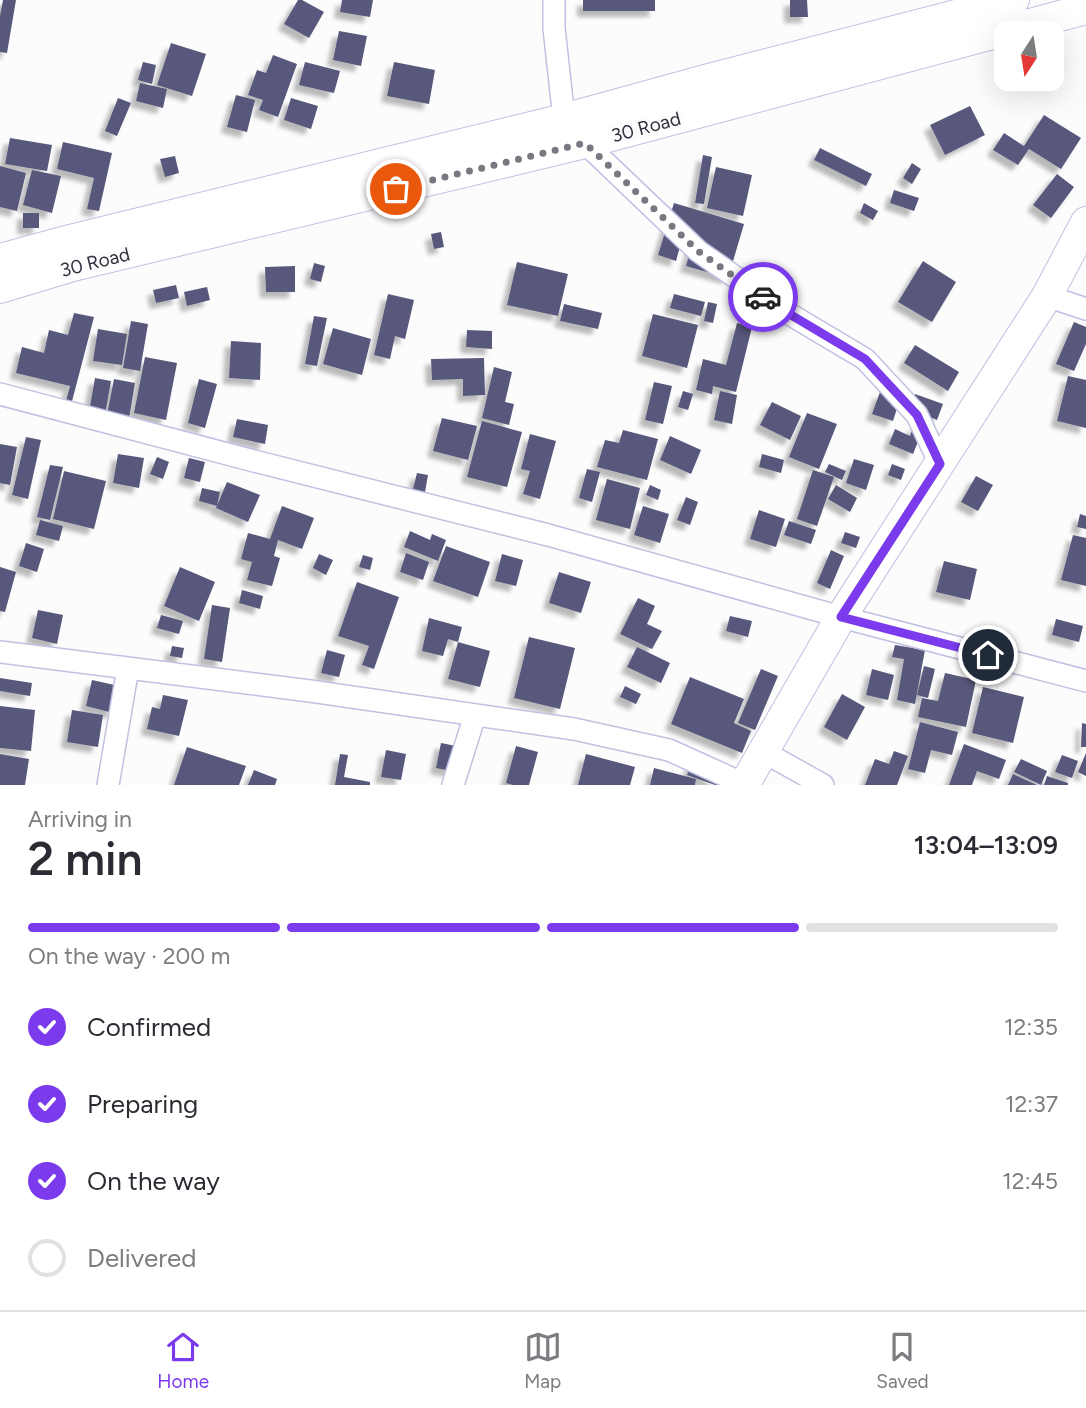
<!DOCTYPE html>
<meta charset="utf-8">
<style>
body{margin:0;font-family:Figtree,sans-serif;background:#f7f7f7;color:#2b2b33;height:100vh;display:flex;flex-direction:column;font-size:26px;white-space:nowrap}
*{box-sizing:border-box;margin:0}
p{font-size:23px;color:#7c7c81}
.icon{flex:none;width:38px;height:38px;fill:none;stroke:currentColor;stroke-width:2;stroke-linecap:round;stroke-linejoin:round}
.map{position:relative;height:785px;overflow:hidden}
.panel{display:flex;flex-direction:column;background:#fff;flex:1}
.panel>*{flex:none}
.needle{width:46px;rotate:192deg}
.tools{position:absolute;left:994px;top:21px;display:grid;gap:14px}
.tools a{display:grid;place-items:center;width:70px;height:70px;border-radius:14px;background:#fff;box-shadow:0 7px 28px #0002;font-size:35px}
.pin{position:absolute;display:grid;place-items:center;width:60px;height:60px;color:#fff;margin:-30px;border:4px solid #fff;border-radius:50%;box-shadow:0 2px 7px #0007}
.courier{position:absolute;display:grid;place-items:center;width:70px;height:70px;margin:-35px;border:5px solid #7c3aed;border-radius:50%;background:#fff;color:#222;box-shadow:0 2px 9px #0007}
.head em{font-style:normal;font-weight:600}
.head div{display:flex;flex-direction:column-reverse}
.head{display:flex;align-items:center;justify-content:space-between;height:119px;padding:0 28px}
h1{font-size:46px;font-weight:600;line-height:52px}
.bar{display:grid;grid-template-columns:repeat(4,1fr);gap:10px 7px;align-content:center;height:84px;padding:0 28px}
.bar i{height:9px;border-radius:5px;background:#e1e1e2}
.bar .active{background:#7c3aed}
.bar p{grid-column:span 4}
ol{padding:0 28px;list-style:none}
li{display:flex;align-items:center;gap:21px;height:77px}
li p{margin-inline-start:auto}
li .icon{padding:7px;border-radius:50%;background:#7c3aed;color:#fff;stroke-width:4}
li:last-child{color:#7c7c81}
li i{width:38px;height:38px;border:4px solid #e1e1e2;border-radius:50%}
.tabs{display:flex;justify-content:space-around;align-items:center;height:98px;border-top:2px solid #e1e1e2;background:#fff;font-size:19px;color:#7c7c81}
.tabs a{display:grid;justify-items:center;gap:4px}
.tabs .active{color:#7c3aed}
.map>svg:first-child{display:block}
.building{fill:#58587c;filter:url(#shadow)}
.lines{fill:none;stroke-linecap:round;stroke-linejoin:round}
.street-casing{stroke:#c0c0e2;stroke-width:24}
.secondary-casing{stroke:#c0c0e2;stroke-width:32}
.street{stroke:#fff;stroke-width:21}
.secondary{stroke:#fff;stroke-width:30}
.done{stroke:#787881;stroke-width:7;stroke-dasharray:0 12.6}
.route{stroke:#7c3aed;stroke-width:9}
.labels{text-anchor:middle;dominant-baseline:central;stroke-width:7;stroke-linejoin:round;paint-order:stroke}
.street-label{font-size:19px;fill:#31313f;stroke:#fcfcfc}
</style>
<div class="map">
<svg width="1086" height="785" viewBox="0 0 1086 785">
<defs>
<filter id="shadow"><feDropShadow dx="-6" dy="6" stdDeviation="2" flood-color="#0004"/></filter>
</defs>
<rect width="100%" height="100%" fill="#fcfcfc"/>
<path class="building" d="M3 0H16L7 53 0 52V16Z
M298 0H302L324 12 309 38 284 24Z
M342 0H373L370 17 340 12Z
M583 0H655V11H583Z
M790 0H807L808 17H790Z
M339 31 367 36 361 66 333 60Z
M171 43 206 54 192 96 157 85Z
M273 55 297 64 278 117 259 110 263 100 248 95 257 70 266 73Z
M143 62 156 65 152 84 138 80Z
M305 62 340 71 334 93 299 85Z
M394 62 435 70 429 104 387 96Z
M140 83 167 89 163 108 136 101Z
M236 95 255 100 247 132 227 127Z
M118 98 131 103 117 136 105 131Z
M291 98 318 106 311 129 284 120Z
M970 106 985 135 945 155 930 125Z
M1044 115 1081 138 1061 169 1029 149 1018 165 993 150 1004 133 1024 146Z
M10 138 52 145 47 171 5 164Z
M63 142 112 153 99 211 87 209 94 178 57 169Z
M820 148 872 174 866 186 814 160Z
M703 155 712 157 704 204 695 203Z
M175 156 179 173 165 177 160 159Z
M912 163 921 169 912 184 903 178Z
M0 166 26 173 17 211 0 207Z
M716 167 752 175 743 216 707 208Z
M32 170 61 176 52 213 23 205Z
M1057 174 1074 187 1051 218 1033 205Z
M894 190 919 198 914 211 890 203Z
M674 203 744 224 728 278 686 266 695 235 684 232 676 261 658 255Z
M864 203 878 211 873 220 860 213Z
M23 213H39V228H23Z
M441 232 444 247 434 249 431 234Z
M923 261 956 282 932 322 898 302Z
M517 262 568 274 558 316 507 305Z
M314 263 325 266 321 282 310 279Z
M295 266V292H266L265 267Z
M176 285 179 298 156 303 153 290Z
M207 287 210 300 187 306 184 292Z
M388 294 414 300 405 339 395 336 390 359 374 355Z
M674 294 705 302 701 316 670 308Z
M708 302 717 304 713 323 704 321Z
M564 304 602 313 598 329 560 321Z
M74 313 94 317 70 409 64 408 70 386 16 373 22 347 44 353 49 330 68 335Z
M653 314 698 325 687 368 642 356Z
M314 316 327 318 317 366 305 364Z
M131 321 148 324 140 371 123 368Z
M1074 322 1086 327V344L1074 371 1056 364Z
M737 323 752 327 736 392 713 386 712 394 696 390 703 359 726 365Z
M333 328 371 339 362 375 323 364Z
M98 329 127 334 122 365 93 361Z
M467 330 492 331V349L466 347Z
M231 341 261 343 260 380 229 378Z
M915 345 959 372 948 391 904 363Z
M145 357 177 363 166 420 134 413Z
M484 358 485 395 463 396V379L432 380 431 359Z
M494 367 512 372 505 402 514 404 509 425 482 418Z
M1068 376 1086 380V428L1057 421Z
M95 378 111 381 105 415 89 412Z
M114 379 135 383 129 419 107 415Z
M199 379 217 384 205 428 188 423Z
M654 382 672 386 663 424 645 420Z
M683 391 693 394 688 410 678 407Z
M720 391 737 395 732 424 714 420Z
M880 392 900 399 893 421 872 414Z
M915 394 943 404 937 420 910 409Z
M772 402 801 416 790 440 760 425Z
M807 413 837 424 819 469 789 457Z
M442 418 477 426 468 460 433 451Z
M237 419 268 425 265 444 233 437Z
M482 421 522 432 507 487 467 477Z
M914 425 923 429 913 454 889 444 895 429 910 436Z
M623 430 658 439 647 480 597 467 605 440 619 443Z
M530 434 556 441 540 499 523 494 530 471 521 469Z
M670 436 701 450 691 474 660 460Z
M26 437 41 440 28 499 12 495Z
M0 444 17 447 10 485 0 483Z
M118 454 144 458 139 488 113 483Z
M762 454 784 460 781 473 759 467Z
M157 457 169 462 163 479 150 474Z
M189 458 205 462 200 482 184 478Z
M854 459 874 465 866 490 846 483Z
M829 464 846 471 842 480 825 472Z
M892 464 905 469 901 480 888 475Z
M50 465 63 467 50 520 37 517Z
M587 469 600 472 592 502 579 498Z
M813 470 834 477 817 526 797 519Z
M64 471 106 481 94 529 53 519Z
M417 473 428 475 425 492 413 489Z
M976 476 993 485 978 511 961 502Z
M607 479 640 488 630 529 596 520Z
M227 482 260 495 248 522 216 508Z
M650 485 661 490 658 500 646 495Z
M836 485 857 498 850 512 828 499Z
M202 488 220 492 217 506 199 501Z
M686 497 698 502 690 525 677 520Z
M282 506 314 518 302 549 278 540 274 556 280 558 272 586 247 580 252 562 241 559 248 533 270 539Z
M643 506 669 514 660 543 634 535Z
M759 510 785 519 776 547 750 539Z
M1080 514 1086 516V529L1077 527Z
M40 520 63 526 59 541 36 535Z
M789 521 816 530 811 544 784 535Z
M410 531 430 540 432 534 446 540 438 561 404 547Z
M845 532 860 537 856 548 841 543Z
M1073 535 1086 538V586L1061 580Z
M26 543 44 549 37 572 19 566Z
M446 546 490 562 478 597 433 581Z
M831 550 844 556 830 589 817 583Z
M406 553 429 562 423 580 400 572Z
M319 554 333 560 326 575 313 568Z
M502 554 523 560 516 586 495 581Z
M363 555 373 558 370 570 359 567Z
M944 561 977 569 970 600 936 592Z
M0 567 16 572 5 612 0 611Z
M180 567 215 582 199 621 164 606Z
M559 572 591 582 581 613 549 603Z
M357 582 399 597 374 669 362 665 369 646 338 636Z
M242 590 263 596 260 609 239 603Z
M638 598 655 606 647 624 662 631 652 649 620 634Z
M212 605 230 608 222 662 204 659Z
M38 610 63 615 57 644 32 638Z
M161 615 183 621 179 634 157 628Z
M730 616 752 621 748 637 726 631Z
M429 618 462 627 458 642 448 639 443 656 422 651Z
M1056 619 1083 626 1079 642 1052 635Z
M529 637 575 648 560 709 514 698Z
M458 642 490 651 480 687 448 679Z
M895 645 925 650 915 704 897 700 904 659 892 657Z
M172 646 184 648 182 658 170 656Z
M637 647 670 663 661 683 627 667Z
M327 650 345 655 339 677 321 673Z
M924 666 935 669 928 698 917 695Z
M761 669 778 676 755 730 738 723Z
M872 669 894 675 888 700 866 695Z
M945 673 976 680 966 727 918 717 922 698 938 701Z
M690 677 744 699 734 723 751 731 742 753 671 724Z
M0 678 32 683 30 696 0 691Z
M92 680 119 686 113 713 86 706Z
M625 686 641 694 636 704 620 697Z
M983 687 1024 697 1013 743 972 733Z
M842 694 865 707 847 740 824 727Z
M163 695 188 700 179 736 147 729 152 707 160 709Z
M0 706 35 710 31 751 0 748Z
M72 710 103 715 98 747 67 742Z
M920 722 958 732 952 755 931 750 925 773 908 769Z
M1082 723 1086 724V747H1081Z
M441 743 456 746 451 771 436 768Z
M964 744 1006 760 999 779 977 771 972 785H949Z
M516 746 538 752 529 785H513L506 783Z
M187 747 246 766 239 785H174Z
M386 750 406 754 401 780 381 777Z
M894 751 908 756 897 785H865L875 759 889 764Z
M1086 753V776L1078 772Z
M0 754 29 759 25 785H0Z
M340 754 348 755 344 777 370 782V785H335Z
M586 754 635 767 630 785H578Z
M1062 755 1078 761 1072 778 1055 772Z
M1021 759 1047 771 1041 785 1014 772Z
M693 760 722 785H715L687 775Z
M654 768 696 779 695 785H650Z
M254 770 277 779 275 785H248Z
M1013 774 1037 785H1008Z
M1047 776 1068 783V785H1044Z"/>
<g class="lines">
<g class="street-casing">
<path id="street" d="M554 0V28L564 119 585 143 698 251 781 309 865 359 917 415 940 464
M1047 296 1086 309
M0 394 254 461 548 535 841 617 1086 681
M0 652 310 691 574 729 669 750 744 784
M764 752 823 785
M108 785 128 668
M453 785 475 715"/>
</g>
<g class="secondary-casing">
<path id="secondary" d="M0 259 70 240 564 119 709 79 1014 0
M0 288 73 266 585 143 1086 9
M744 785 841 617 1047 296 1086 222"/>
</g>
<use href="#street" class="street"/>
<use href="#secondary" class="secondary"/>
</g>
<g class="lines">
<path class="done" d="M396 189 585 143 698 251 763 297"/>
<path class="route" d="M763 297 781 309 865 359 917 415 940 464 841 617 988 655"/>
</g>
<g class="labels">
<g class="street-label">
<text transform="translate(646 127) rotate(-15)">30 Road</text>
<text transform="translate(95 262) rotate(-14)">30 Road</text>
</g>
</g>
</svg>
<div class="tools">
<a><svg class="needle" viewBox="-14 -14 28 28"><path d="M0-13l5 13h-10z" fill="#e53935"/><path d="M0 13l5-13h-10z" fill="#7c7c81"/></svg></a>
</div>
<div class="pin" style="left:396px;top:189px;background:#ea580c"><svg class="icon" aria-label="bag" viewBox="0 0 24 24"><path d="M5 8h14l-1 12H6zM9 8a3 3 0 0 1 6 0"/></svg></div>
<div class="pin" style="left:988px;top:655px;background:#1f2937"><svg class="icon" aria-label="home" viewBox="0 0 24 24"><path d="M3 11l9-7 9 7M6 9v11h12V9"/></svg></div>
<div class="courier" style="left:763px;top:297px"><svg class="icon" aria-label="car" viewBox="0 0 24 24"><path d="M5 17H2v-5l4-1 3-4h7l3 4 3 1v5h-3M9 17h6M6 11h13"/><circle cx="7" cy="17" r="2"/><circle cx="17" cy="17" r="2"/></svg></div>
</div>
<section class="panel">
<div class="head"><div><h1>2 min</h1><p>Arriving in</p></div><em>13:04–13:09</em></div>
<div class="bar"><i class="active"></i><i class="active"></i><i class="active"></i><i></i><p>On the way · 200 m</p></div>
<ol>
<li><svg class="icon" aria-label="check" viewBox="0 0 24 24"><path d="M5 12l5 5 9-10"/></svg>Confirmed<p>12:35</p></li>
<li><svg class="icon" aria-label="check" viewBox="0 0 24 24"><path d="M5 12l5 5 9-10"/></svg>Preparing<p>12:37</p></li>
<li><svg class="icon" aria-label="check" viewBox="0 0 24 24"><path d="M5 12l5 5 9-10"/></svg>On the way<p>12:45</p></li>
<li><i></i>Delivered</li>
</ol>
</section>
<nav class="tabs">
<a class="active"><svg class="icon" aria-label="home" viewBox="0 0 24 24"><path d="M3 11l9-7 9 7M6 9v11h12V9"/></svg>Home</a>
<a><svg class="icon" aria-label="map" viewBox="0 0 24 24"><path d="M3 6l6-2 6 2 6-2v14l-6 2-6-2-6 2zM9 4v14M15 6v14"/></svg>Map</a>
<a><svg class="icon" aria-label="saved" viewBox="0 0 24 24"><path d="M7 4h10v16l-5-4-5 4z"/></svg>Saved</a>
</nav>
